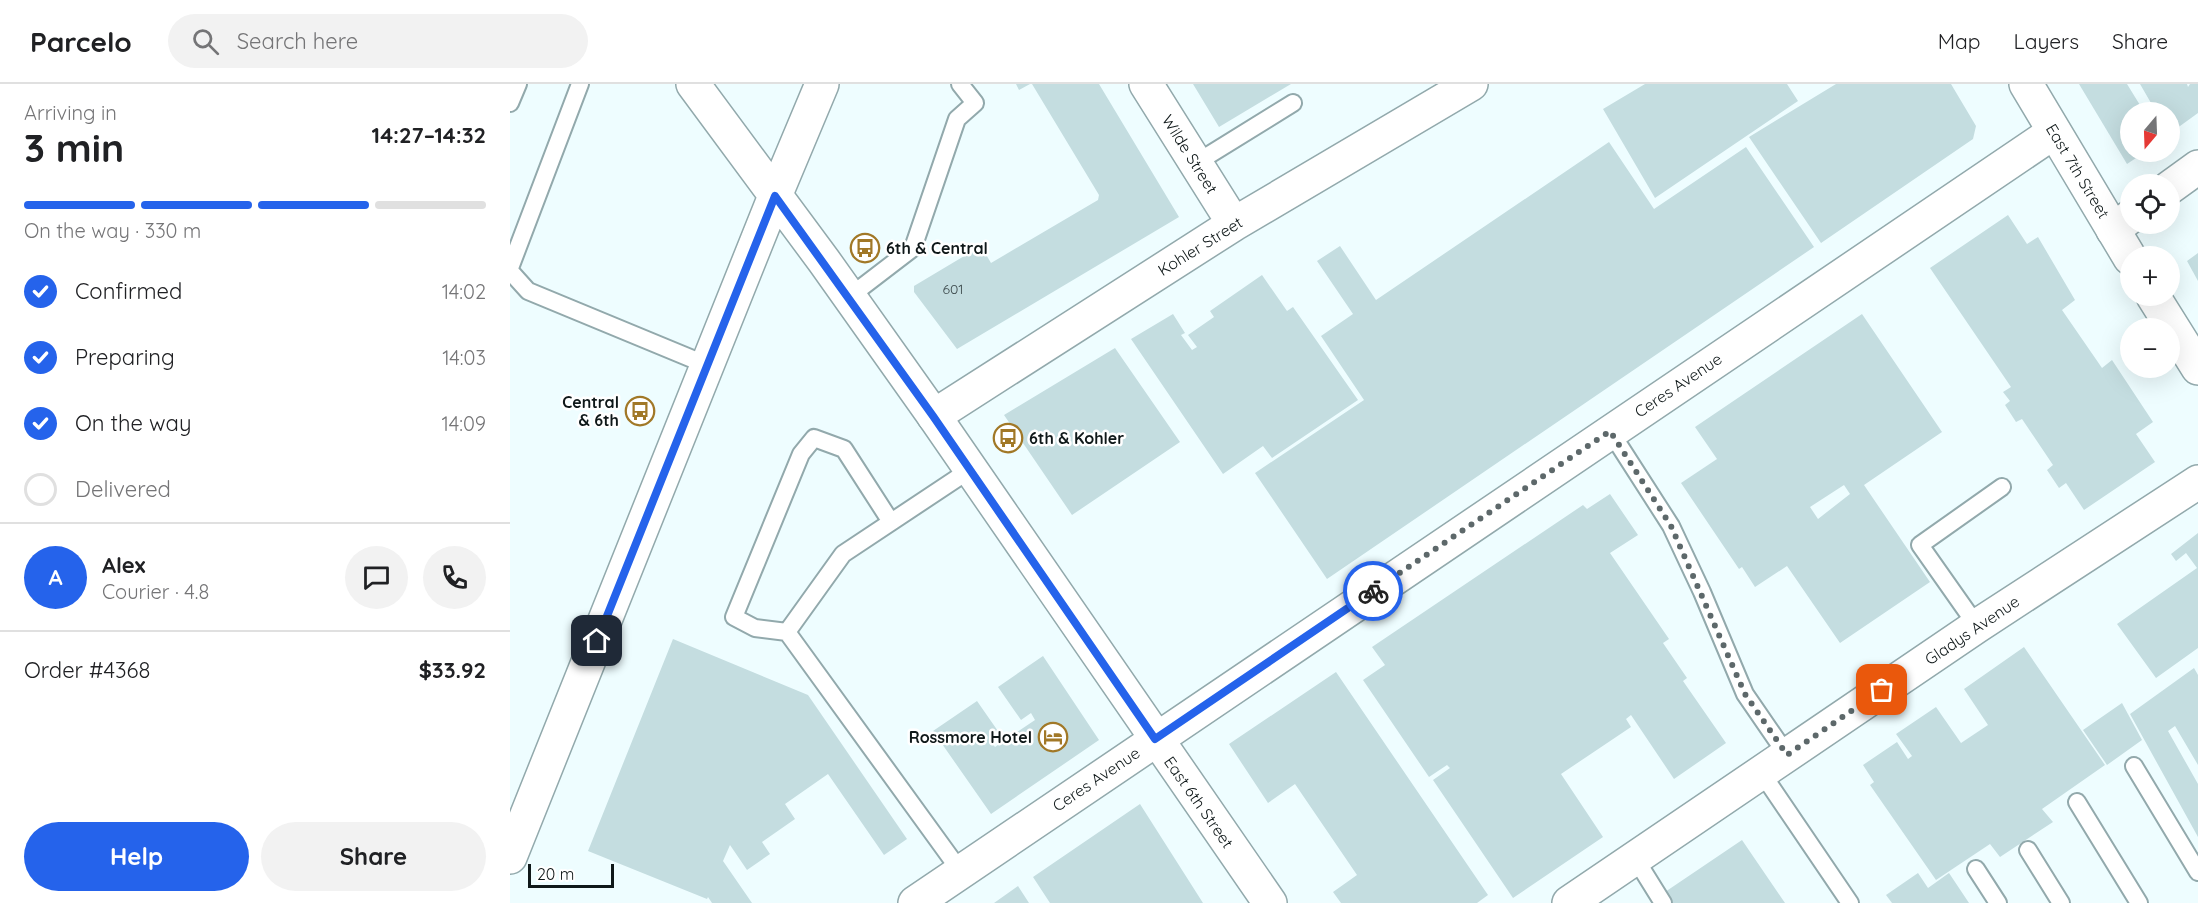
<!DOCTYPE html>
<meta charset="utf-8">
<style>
body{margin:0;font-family:Quicksand,sans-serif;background:#f2f2f2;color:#202124;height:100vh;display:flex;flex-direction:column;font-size:22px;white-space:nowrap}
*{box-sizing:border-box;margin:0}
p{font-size:20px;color:#757577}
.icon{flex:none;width:33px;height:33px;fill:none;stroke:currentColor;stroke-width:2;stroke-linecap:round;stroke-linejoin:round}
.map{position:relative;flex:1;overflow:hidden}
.sheet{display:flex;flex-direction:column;background:#fff;width:510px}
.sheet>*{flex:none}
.needle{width:39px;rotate:199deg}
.buttons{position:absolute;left:1610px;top:18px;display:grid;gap:12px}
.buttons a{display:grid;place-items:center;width:60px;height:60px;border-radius:50%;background:#fff;box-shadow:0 6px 24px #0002;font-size:30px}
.scale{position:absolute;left:18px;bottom:15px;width:86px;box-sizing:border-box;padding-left:6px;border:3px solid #0f1819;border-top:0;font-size:16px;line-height:21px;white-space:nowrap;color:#0f1819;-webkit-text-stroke:4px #fff;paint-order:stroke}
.pin{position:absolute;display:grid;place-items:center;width:51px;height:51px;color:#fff;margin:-26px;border-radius:12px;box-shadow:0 3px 9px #0006}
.courier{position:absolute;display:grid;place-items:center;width:60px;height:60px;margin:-30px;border:4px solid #2563eb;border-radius:50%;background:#fff;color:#222;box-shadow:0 2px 8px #0007}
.headline em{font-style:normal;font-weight:700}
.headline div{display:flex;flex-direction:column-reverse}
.headline{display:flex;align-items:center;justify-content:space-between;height:102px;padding:0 24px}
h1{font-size:39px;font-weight:700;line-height:45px}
.bar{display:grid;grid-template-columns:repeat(4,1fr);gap:9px 6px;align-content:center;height:72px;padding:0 24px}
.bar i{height:8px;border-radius:4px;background:#e0e0e0}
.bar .active{background:#2563eb}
.bar p{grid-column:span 4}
.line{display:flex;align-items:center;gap:15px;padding:0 24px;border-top:2px solid #e0e0e0}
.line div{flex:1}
.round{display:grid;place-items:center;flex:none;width:63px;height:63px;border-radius:32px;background:#f2f2f2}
ol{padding:0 24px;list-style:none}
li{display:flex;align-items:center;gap:18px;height:66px}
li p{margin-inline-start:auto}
li .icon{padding:6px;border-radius:50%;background:#2563eb;color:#fff;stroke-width:4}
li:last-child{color:#757577}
li i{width:33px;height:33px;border:3px solid #e0e0e0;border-radius:50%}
.cta{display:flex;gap:12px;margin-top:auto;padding:12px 24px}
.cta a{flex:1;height:69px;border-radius:36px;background:#2563eb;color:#fff;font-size:24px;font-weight:700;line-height:69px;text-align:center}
.cta a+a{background:#f2f2f2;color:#202124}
header{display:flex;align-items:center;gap:36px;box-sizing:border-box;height:84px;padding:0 30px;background:#fff;border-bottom:2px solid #e0e0e0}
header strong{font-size:28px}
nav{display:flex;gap:33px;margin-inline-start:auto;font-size:21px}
.search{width:420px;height:54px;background:#f2f2f2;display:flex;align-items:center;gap:15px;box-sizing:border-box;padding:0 21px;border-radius:33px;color:#757577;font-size:22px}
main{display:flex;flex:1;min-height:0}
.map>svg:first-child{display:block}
.building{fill:#c4dde0;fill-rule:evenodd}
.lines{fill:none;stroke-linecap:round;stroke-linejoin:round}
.service-casing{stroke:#92a9ac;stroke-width:20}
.minor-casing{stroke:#92a9ac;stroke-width:36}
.secondary-casing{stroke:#92a9ac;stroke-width:36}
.primary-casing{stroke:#92a9ac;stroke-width:36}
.service{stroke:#fff;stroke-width:16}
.minor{stroke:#fff;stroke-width:33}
.secondary{stroke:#fff;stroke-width:33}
.primary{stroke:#fff;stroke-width:33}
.done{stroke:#5d686a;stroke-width:6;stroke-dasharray:0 10.8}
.route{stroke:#2563eb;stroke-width:8}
.labels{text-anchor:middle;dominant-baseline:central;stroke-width:5;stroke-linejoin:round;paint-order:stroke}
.number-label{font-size:14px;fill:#3c494b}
.street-label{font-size:16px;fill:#0f1819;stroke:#fff}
.poi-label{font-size:16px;font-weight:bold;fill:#0f1819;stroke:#fff;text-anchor:start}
</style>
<header>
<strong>Parcelo</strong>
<div class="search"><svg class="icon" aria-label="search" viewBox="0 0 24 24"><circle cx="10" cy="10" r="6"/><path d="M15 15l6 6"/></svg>Search here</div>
<nav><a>Map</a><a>Layers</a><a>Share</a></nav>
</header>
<main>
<section class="sheet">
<div class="headline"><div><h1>3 min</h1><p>Arriving in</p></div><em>14:27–14:32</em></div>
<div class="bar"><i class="active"></i><i class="active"></i><i class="active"></i><i></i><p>On the way · 330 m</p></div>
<ol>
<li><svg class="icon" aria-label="check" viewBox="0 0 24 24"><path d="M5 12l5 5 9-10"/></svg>Confirmed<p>14:02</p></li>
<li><svg class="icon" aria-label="check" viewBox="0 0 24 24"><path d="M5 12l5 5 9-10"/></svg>Preparing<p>14:03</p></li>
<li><svg class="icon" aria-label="check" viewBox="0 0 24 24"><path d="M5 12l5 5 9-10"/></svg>On the way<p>14:09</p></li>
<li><i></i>Delivered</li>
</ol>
<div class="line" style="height:108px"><b class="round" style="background:#2563eb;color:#fff">A</b><div><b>Alex</b><p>Courier · 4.8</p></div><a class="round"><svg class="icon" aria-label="chat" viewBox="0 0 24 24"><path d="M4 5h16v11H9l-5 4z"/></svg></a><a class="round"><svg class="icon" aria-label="phone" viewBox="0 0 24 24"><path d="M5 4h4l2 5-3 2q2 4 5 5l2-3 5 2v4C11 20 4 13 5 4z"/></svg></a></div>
<div class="line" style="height:78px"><div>Order #4368</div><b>$33.92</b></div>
<div class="cta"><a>Help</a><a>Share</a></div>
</section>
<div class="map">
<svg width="1688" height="819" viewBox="0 0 1688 819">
<rect width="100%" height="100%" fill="#eefdff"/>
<path class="building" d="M506 0H520L509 6Z
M522 0H589L669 133 447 265 404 208V202L471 162 481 179 588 116 589 111Z
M683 0H781L709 43Z
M1135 0H1277L1288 17 1145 114 1093 25Z
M1326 0H1441L1466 42 1463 55 1311 159 1239 53Z
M1569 0H1617L1633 26 1641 19 1630 0H1677L1678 3 1680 0H1688V29L1659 50V28H1620V68H1635L1617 80Z
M1099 58 1144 125 1236 63 1304 163 817 495 745 389 854 316 811 252 843 230 807 177 830 162 866 216Z
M1498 131 1517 160 1528 153 1565 216 1552 226 1592 284 1602 276 1643 338 1626 350 1645 378 1574 426 1556 399 1549 404 1537 386 1543 381 1512 335 1506 338 1495 321 1500 317 1493 308 1501 303 1420 184Z
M1688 169V197L1677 177Z
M752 191 777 227 783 223 848 316 762 374 753 362 713 390 621 255 663 230 675 249 671 251 682 266 687 263 678 251 704 233 700 227Z
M1352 230 1432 348 1354 401 1420 498 1330 559 1277 482 1245 503 1232 483 1229 485 1171 399 1207 375 1185 343ZM1334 401 1340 410 1308 435 1300 423Z
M605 264 670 358 562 431 494 331Z
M1100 410 1128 451 1100 469 1159 555 1153 559 1177 594 1173 597 1216 659 1164 695 1121 631 1116 635 1121 643 1051 690 1093 753 1003 814 923 696 940 684 937 681 919 693 853 596 875 581 862 563 1073 421 1077 425Z
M1688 449V564L1646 594 1607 540 1687 484 1676 469 1666 477 1661 470Z
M163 555 298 611 397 755 374 771 318 690 275 720 285 735 252 758 260 770 237 786 220 761 213 777 242 819H202L198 813 197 815 78 767Z
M1514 563 1595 681 1532 725 1543 738 1490 773 1480 760 1426 796 1360 701 1364 698 1353 681 1387 658 1398 675 1402 672 1386 650 1426 623 1451 659 1478 641 1454 605Z
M533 572 589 656 481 730 423 647 467 617 490 650 480 657 485 663 525 636 521 629 511 636 488 603Z
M1684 584 1688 591V681L1665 642 1658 647 1688 700V753L1620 630Z
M826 588 978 811 967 819H831L823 808 847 791 785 700 758 719 719 660Z
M1612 619 1632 656 1597 681 1573 646Z
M630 720 693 819H540L523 793Z
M1232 756 1275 819H1163L1155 808Z
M1408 789 1418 804 1439 789 1459 819H1382L1376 811Z
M508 802 519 819H484Z"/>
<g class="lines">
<g class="service-casing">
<path id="service" d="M0 19 8 0
M686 79 783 19
M0 184 70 0
M0 187 18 207 197 281
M339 213 403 164 447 35 465 19 450 0
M1100 347 1161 442 1192 508 1235 610 1277 671
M381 438 334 365 304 354 291 370 224 533 245 544 277 548 333 470 461 385
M1467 542 1410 461 1492 403
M277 548 451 788
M1624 682 1688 788
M1251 688 1340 819
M1567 718 1629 819
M1518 766 1551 819
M1125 774 1153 819
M1466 785 1488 819"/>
</g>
<g class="minor-casing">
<path id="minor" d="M636 0 724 140
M1659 104 1688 83
M1603 146 1620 133
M424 332 724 140 961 0
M405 819 1544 48
M1059 819 1467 542 1688 398"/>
</g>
<g class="secondary-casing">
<path id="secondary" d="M1516 0 1620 174
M265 112 312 0
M1643 212 1688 284"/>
</g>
<g class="primary-casing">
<path id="primary" d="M183 0 314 177 424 332 760 819
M0 773 265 112"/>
</g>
<use href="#service" class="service"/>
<use href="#minor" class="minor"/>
<use href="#secondary" class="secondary"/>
<use href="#primary" class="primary"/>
</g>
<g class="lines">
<path class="done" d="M863 507 1100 347 1161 442 1235 610 1277 671 1372 606"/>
<path class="route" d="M87 557 265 112 423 332 645 655 863 507"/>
</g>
<defs>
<g id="bus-ring" transform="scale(1.5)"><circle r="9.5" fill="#fff" stroke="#a17827" stroke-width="1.5"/><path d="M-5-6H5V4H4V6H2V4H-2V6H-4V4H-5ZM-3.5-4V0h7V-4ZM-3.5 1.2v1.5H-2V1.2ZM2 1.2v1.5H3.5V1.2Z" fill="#a17827"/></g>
<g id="hotel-ring" transform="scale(1.5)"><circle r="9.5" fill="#fff" stroke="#a17827" stroke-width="1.5"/><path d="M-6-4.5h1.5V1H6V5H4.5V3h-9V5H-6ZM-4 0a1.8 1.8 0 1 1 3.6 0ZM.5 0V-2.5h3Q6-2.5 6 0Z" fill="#a17827"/></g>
</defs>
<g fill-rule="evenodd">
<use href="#bus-ring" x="355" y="164"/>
<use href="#bus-ring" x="130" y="327"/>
<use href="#bus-ring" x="498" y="354"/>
<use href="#hotel-ring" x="543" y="653"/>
</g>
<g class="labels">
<g class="number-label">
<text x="443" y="205">601</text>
</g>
<g class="street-label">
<text transform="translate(680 70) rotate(58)">Wilde Street</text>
<text transform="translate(1568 87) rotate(59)">East 7th Street</text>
<text transform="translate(690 162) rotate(-32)">Kohler Street</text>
<text transform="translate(1168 301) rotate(-34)">Ceres Avenue</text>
<text transform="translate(1462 546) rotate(-34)">Gladys Avenue</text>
<text transform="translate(586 695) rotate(-34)">Ceres Avenue</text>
<text transform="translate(689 718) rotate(55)">East 6th Street</text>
</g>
<g class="poi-label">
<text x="376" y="164">6th &amp; Central</text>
<text x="109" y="318" text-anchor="end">Central<tspan x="109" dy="18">&amp; 6th</tspan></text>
<text x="519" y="354">6th &amp; Kohler</text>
<text x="522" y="653" text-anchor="end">Rossmore Hotel</text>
</g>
</g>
</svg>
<div class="buttons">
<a><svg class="needle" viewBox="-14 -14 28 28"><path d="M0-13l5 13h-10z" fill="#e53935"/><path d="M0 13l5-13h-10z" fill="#757577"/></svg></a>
<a><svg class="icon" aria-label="locate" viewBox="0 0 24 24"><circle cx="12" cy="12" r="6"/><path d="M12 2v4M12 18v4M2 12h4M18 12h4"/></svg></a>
<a>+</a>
<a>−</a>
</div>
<div class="scale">20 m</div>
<div class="pin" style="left:1372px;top:606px;background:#ea580c"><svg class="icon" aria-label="bag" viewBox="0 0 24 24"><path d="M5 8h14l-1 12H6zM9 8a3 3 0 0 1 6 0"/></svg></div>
<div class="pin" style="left:87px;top:557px;background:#1f2937"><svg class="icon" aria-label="home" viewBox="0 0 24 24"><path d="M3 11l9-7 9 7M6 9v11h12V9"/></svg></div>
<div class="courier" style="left:863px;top:507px"><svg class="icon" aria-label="bike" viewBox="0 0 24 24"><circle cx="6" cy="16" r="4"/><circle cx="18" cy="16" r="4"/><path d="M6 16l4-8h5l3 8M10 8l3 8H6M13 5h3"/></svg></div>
</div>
</main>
